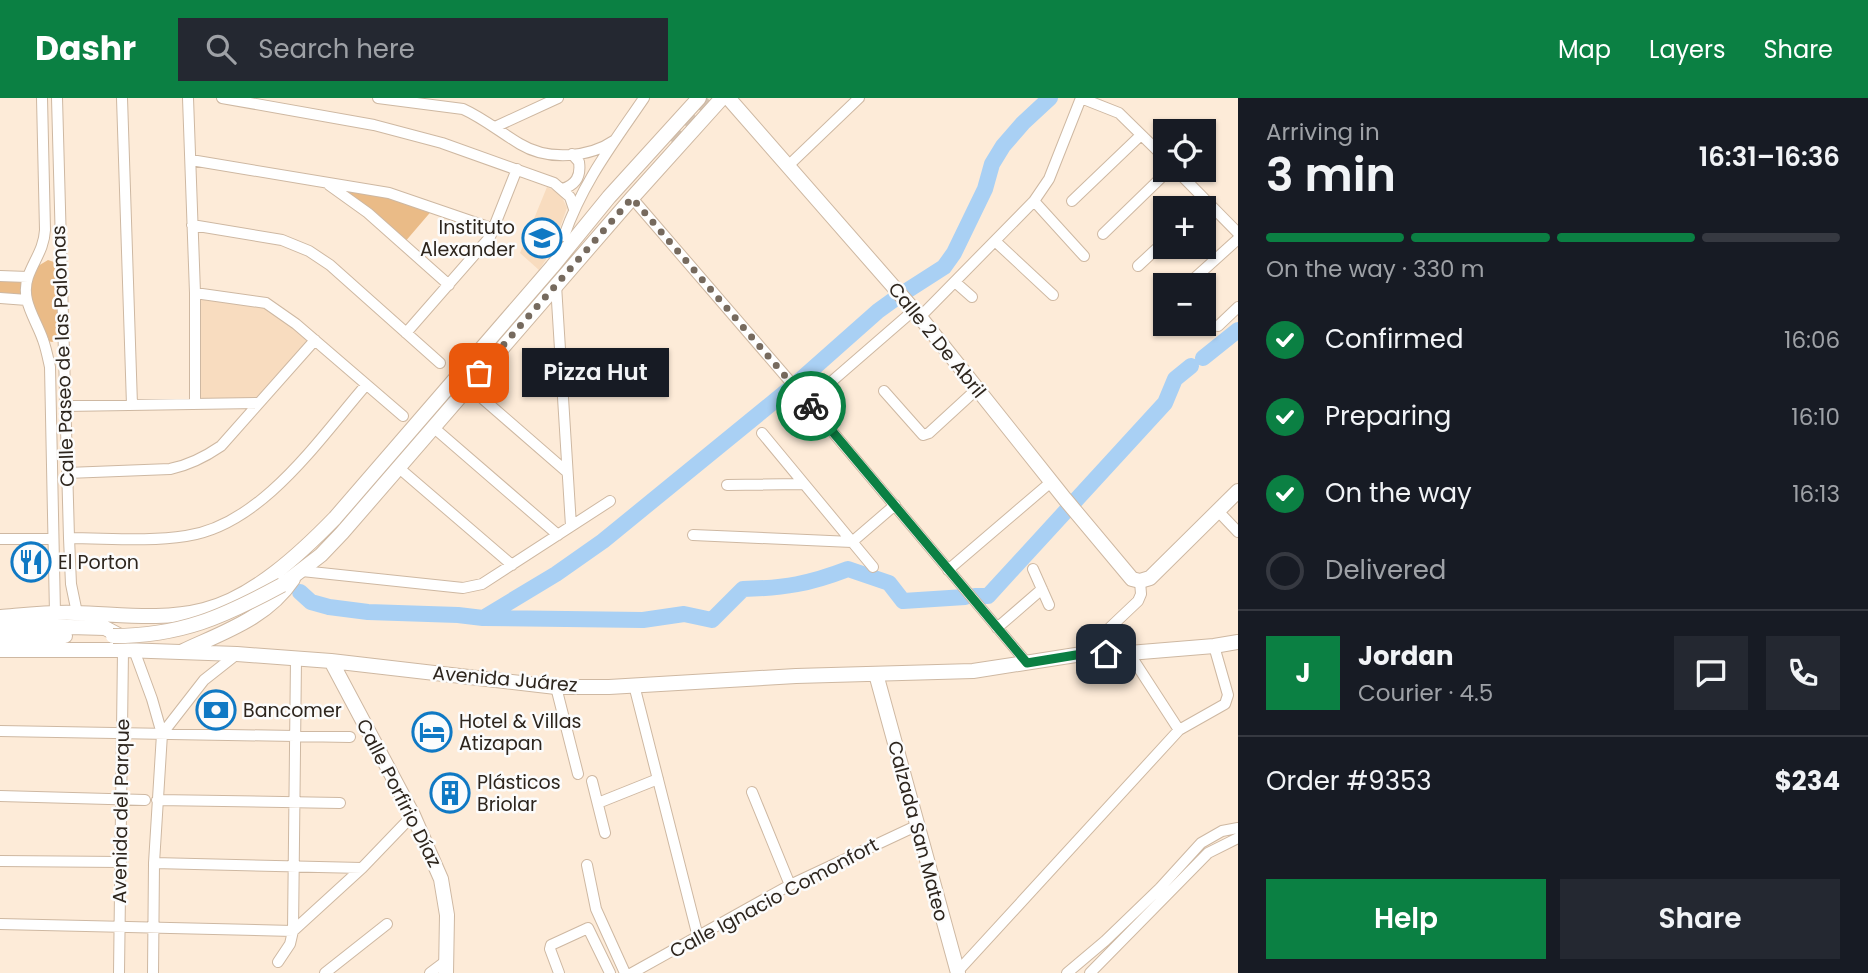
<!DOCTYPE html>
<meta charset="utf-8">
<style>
body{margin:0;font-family:Poppins,sans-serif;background:#242831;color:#f1f3f6;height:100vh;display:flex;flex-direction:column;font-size:26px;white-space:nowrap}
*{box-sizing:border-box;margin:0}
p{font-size:23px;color:#9ea1a6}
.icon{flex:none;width:38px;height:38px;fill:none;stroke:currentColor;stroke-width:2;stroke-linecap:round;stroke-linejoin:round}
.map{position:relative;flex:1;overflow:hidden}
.sheet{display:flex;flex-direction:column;background:#171b24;width:630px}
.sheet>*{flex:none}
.buttons{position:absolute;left:1153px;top:21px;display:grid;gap:14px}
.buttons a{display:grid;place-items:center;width:63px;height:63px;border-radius:0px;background:#171b24;box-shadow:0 2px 5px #0004;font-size:35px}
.pin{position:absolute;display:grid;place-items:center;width:60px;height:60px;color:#fff;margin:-30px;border-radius:14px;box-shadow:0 4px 10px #0006}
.courier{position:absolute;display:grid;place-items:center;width:70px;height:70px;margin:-35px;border:5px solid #0b8043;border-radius:50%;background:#fff;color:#222;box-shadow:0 2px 9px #0007}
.bubble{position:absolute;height:49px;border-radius:0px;background:#171b24;box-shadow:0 2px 5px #0004;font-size:23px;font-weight:600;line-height:49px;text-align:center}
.overview em{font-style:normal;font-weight:600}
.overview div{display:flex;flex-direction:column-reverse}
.overview{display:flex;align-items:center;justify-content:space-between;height:119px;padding:0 28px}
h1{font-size:46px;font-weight:600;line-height:52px}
.bar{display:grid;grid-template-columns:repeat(4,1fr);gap:10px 7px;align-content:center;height:84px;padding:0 28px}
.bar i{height:9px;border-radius:5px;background:#363941}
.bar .selected{background:#0b8043}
.bar p{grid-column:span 4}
.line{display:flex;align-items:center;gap:18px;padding:0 28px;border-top:2px solid #363941}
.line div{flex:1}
.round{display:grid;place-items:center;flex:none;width:74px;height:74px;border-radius:0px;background:#242831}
ol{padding:0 28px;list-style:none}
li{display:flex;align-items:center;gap:21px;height:77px}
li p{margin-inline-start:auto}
li .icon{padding:7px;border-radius:50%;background:#0b8043;color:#fff;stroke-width:4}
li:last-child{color:#9ea1a6}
li i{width:38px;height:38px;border:4px solid #363941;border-radius:50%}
.cta{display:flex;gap:14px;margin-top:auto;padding:14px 28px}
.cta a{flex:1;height:80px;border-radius:0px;background:#0b8043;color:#fff;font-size:28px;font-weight:600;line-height:80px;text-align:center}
.cta a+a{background:#242831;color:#f1f3f6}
header{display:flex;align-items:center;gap:42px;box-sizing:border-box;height:98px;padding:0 35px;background:#0b8043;color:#fff}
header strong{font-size:33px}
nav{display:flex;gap:38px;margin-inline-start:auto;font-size:24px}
.search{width:490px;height:63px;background:#242831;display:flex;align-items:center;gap:18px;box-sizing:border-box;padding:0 24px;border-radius:0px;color:#9ea1a6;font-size:26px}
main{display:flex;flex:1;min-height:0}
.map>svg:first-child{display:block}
.built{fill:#f8dcbf}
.green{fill:#eabb87}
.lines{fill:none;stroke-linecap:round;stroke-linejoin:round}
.river{stroke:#a9d0f4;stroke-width:16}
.major-tunnel{stroke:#d3c3b3;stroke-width:14;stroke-dasharray:14 7;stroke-linecap:butt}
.minor-casing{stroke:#ceb8a2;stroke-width:12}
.major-casing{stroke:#ceb8a2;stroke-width:16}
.minor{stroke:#fff;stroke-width:10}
.major{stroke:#fff;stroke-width:14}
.major-bridge-casing{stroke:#ceb8a2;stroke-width:16;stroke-linecap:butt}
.major-bridge{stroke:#fff;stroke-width:14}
.done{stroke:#766a5e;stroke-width:7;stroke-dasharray:0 12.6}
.route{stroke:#0b8043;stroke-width:9}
.labels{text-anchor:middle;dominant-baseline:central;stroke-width:5;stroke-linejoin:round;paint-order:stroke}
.poi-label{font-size:19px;fill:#2d251d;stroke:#fcfcfc;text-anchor:start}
.street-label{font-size:19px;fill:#2d251d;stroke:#fcfcfc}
</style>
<header>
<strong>Dashr</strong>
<div class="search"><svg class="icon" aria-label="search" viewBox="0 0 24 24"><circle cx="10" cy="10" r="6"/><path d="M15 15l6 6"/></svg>Search here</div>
<nav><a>Map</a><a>Layers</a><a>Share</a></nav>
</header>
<main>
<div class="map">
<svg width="1238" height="875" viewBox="0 0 1238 875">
<rect width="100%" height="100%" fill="#fdebd8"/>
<path class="built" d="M547 89 560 95 567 110 551 154 539 172 520 155Z
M195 195 266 205 315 242 258 305 195 306Z"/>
<path class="green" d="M327 86 434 110 404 145Z
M48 162 60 166V241L52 244 43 242 26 202 0 200V178L28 179 33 171Z"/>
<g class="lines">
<path class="river" d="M905 194 944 169 954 155 985 91 992 66 1003 48 1023 25 1050 0
M1203 260 1238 232
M799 283 878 213 896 200
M300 494 311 504 329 509 368 514 458 517 483 520 556 476 603 443 788 292
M975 498H988L1165 305 1175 281 1191 268
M484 520 643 522 684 516 712 522 743 491C785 490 809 486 848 471L889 485 903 503 965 499"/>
<path class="major-tunnel" d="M670 42 711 0"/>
<g class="minor-casing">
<path id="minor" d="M42 0 45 132C44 151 34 162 28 179 20 202 36 221 43 242 46 250 48 260 50 269L55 515
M57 0 69 440 71 486 77 515
M122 0 132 307
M188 0 195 195V306
M222 0 374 27 442 45 554 85 570 99 574 111
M378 0 463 11C483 20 500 34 520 46 548 63 589 60 615 42
M1081 0 1119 15 1166 61
M495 29 558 0
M191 62 389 95 494 131
M789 67 859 0
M1176 72 1238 135
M329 87 368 115 449 187
M562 91C576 87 581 78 579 64L572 56
M632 100 794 288 1027 565
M1034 103 1084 158
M1072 103 1141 37
M192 127 282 142 309 153 330 167 440 265
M1103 136 1169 72
M564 138C583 84 612 47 644 0
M995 143 1053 197
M1138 168 1166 142
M0 178 28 179
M955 184 972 199
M556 187 571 428
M1187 187 1238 141
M195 195 266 205 296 226 403 318
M0 200 27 202
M920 219 1034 103 1049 81 1081 0
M1218 228 1238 209
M406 235 490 139 517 71
M831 284 914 212
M468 288 567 374
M884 293 923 337 929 335 977 291
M65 308 258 305
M433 329 558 437
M762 335 873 469
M399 370 512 467
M67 375 170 371C190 367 205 359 221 348L315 242
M727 387 804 386
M1218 413 1238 434
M693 437 852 444
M69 440C107 440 148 444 186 438 262 427 319 341 366 287
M0 441H53
M852 444 895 407
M1033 471 1049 507
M948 472 1051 384
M302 473 463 490 482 486 610 403
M997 530 1042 491
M134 552 152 601 162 636 154 765 153 875
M1129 555 1179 632
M1082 556 1138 503 1141 496 1140 483
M634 587 698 839
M556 589 578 676
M0 633 350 639
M162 636 204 582 237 556
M592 683 605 735
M752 694 790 787
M0 698 145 702
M157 702 340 705
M598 705 658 681
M0 763 121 764
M154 765 362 770
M587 767 596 811 625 875
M0 826 293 833 296 561
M278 864 290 846 293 833 362 770 413 717
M958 873 1179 632 1225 606 1228 597 1214 548
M119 875 123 552
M325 875 387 826
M430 875 446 863
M559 875 550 851 551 847 588 830 610 875
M632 875 790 787 916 728
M1067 875 1105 843 1160 790 1201 745 1222 733 1238 730
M1090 875 1208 755 1238 740"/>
</g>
<g class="major-casing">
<path id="major" d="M731 3 920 219 1065 401 1132 481 1140 483 1150 480 1238 393
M282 487 321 457 342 435 632 100 722 0
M0 519C25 517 50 514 75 515 119 516 161 523 204 512 253 500 301 455 335 420L552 169 609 99 699 0
M0 527 105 530 124 540
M0 539 65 538
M0 552H123L237 556 331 563 556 589H609L796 578 973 573 1082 556 1129 555 1214 548 1238 544
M183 553C224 534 267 520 293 481
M331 563 413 717 441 781 447 817 446 875
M876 576 958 875"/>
</g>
<use href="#minor" class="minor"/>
<use href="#major" class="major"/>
<g class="major-bridge-casing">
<path id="major-bridge" d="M113 538C181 538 223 519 282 487"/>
</g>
<use href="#major-bridge" class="major-bridge"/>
</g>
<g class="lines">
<path class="done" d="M479 275 632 100 811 308"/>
<path class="route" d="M811 308 1027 565 1082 556H1106"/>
</g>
<defs>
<g id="school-ring" transform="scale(2.0125)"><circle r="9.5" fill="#fcfcfc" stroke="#1079c4" stroke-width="1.5"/><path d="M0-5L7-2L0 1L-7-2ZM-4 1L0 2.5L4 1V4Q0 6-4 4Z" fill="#1079c4"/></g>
<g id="restaurant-ring" transform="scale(2.0125)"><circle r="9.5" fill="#fcfcfc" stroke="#1079c4" stroke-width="1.5"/><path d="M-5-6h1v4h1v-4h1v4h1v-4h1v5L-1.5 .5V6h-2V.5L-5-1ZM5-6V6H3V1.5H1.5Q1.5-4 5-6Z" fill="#1079c4"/></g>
<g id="bank-ring" transform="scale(2.0125)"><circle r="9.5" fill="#fcfcfc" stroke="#1079c4" stroke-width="1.5"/><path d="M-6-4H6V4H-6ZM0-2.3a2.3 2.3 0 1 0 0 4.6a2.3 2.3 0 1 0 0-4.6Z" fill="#1079c4"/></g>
<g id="hotel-ring" transform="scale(2.0125)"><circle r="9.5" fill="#fcfcfc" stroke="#1079c4" stroke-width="1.5"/><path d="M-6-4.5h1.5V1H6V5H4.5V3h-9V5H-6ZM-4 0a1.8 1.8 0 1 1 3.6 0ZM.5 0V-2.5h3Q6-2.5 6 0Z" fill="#1079c4"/></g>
<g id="building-ring" transform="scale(2.0125)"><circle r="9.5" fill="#fcfcfc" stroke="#1079c4" stroke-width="1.5"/><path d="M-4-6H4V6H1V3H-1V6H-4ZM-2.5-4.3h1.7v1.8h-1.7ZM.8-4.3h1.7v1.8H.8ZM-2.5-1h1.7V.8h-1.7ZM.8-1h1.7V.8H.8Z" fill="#1079c4"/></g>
</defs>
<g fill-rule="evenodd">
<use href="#school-ring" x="542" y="140"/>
<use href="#restaurant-ring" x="31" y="464"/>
<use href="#bank-ring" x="216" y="612"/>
<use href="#hotel-ring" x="432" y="634"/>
<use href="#building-ring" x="450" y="695"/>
</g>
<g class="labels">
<g class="poi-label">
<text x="515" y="129" text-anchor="end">Instituto<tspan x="515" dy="22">Alexander</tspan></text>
<text x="58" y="464">El Porton</text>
<text x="243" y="612">Bancomer</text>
<text x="459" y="623">Hotel &amp; Villas<tspan x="459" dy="22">Atizapan</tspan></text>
<text x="477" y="684">Plásticos<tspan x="477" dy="22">Briolar</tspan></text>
</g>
<g class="street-label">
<text transform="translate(937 242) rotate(51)">Calle 2 De Abril</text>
<text transform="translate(63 258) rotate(-92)">Calle Paseo de las Palomas</text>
<text transform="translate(505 581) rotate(5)">Avenida Juárez</text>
<text transform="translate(399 695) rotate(63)">Calle Porfirio Díaz</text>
<text transform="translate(121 713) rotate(-89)">Avenida del Parque</text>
<text transform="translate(918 733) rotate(75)">Calzada San Mateo</text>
<text transform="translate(774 800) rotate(-28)">Calle Ignacio Comonfort</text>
</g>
</g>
</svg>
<div class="buttons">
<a><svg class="icon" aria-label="locate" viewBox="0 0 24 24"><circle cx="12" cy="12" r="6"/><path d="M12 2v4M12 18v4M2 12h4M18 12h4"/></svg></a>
<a>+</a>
<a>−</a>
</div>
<div class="pin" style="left:479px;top:275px;background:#ea580c"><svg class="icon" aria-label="bag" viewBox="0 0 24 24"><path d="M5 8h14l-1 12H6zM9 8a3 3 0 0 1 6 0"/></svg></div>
<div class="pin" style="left:1106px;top:556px;background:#1f2937"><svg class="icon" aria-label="home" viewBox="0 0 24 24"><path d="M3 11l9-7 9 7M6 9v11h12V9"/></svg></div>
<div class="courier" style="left:811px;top:308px"><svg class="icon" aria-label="bike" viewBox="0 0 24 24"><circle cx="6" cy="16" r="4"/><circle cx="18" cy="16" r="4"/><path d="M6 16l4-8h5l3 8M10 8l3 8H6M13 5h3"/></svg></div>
<div class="bubble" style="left:522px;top:250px;width:147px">Pizza Hut</div>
</div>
<section class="sheet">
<div class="overview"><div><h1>3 min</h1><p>Arriving in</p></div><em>16:31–16:36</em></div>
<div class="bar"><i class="selected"></i><i class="selected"></i><i class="selected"></i><i></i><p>On the way · 330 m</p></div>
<ol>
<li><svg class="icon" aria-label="check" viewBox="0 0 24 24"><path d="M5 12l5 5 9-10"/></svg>Confirmed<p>16:06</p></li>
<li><svg class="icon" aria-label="check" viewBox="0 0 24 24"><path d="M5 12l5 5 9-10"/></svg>Preparing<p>16:10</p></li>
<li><svg class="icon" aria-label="check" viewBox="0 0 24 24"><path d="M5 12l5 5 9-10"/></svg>On the way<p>16:13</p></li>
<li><i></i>Delivered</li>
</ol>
<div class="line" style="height:126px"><b class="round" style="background:#0b8043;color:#fff">J</b><div><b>Jordan</b><p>Courier · 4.5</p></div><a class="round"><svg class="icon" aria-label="chat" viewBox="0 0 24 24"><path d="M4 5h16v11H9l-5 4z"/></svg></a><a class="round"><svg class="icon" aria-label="phone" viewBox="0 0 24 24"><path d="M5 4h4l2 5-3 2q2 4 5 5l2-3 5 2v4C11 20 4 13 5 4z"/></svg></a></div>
<div class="line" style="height:91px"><div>Order #9353</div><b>$234</b></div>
<div class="cta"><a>Help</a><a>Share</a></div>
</section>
</main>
